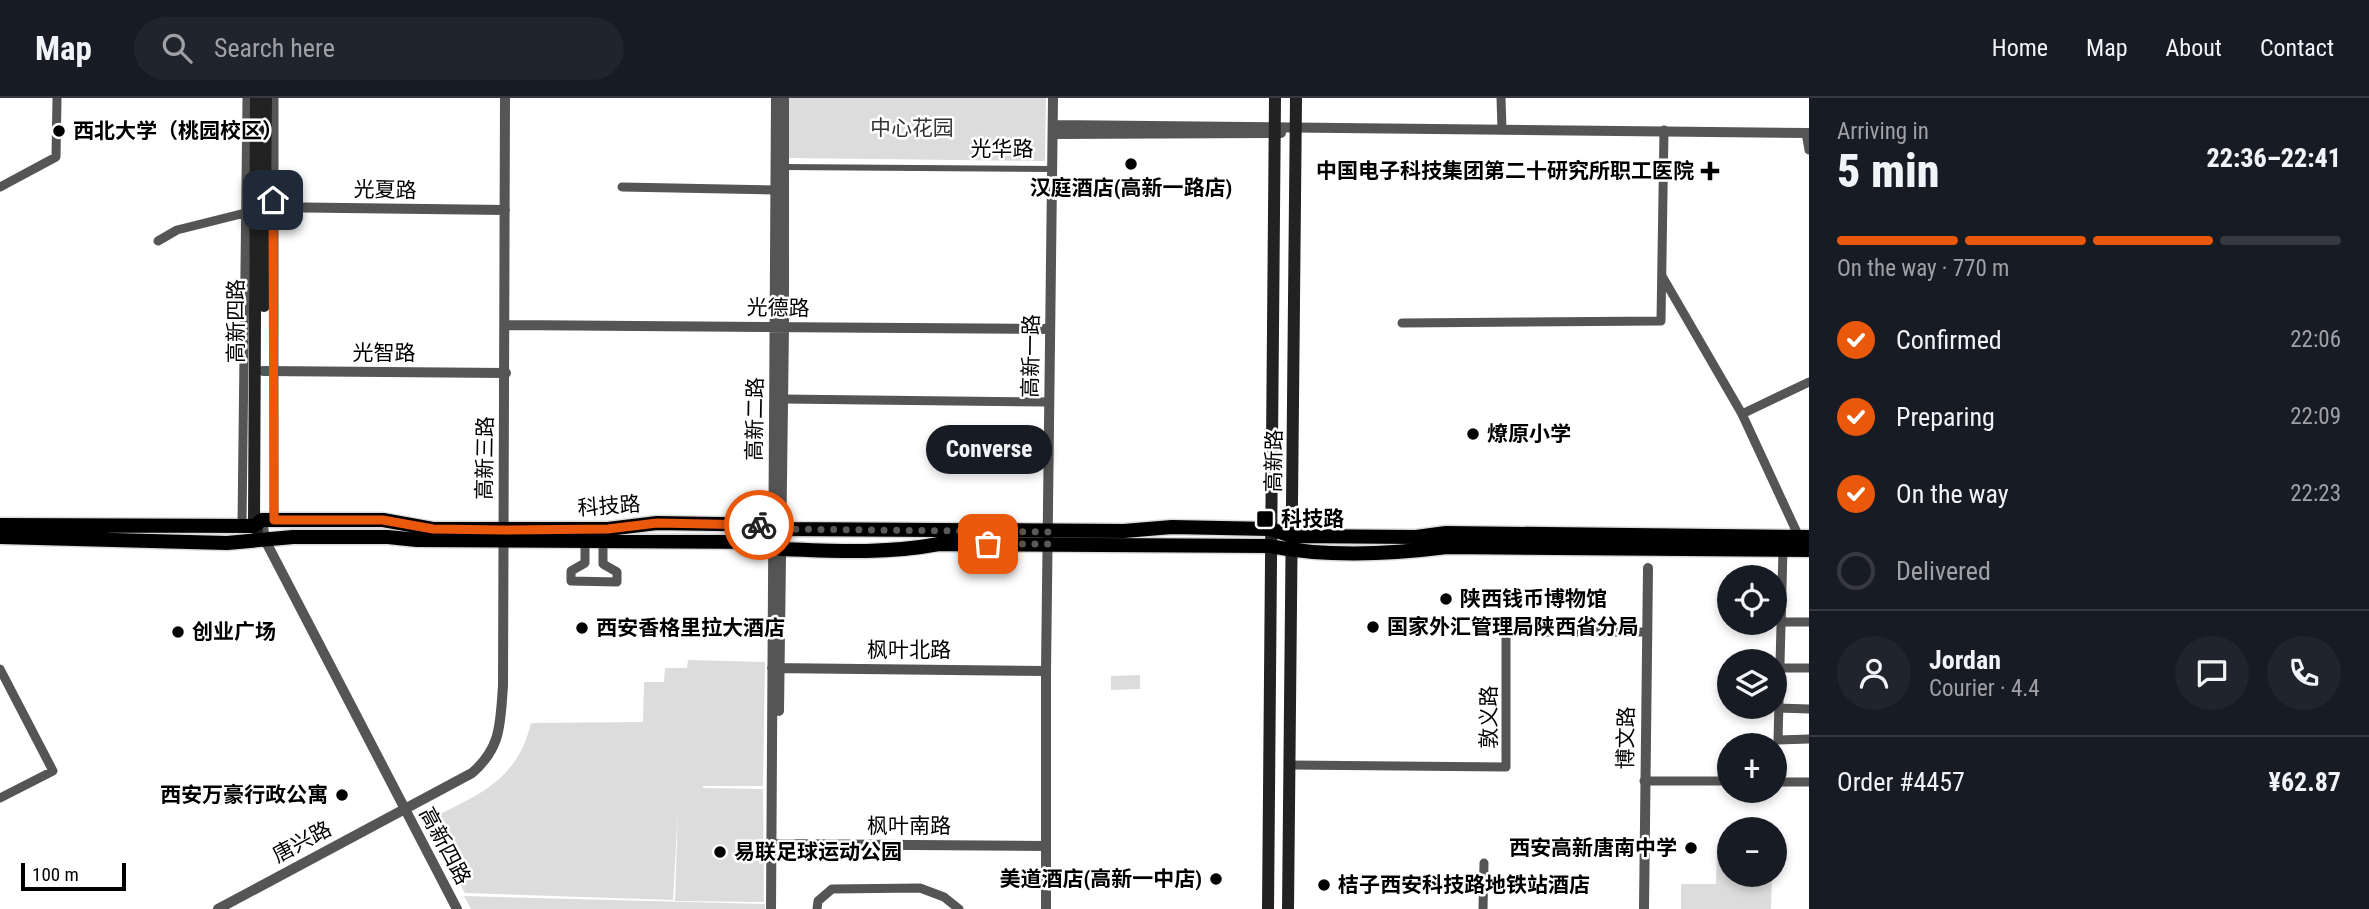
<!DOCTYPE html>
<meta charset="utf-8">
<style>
body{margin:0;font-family:"Roboto Condensed","Noto Sans SC",sans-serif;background:#20242c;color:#f1f3f6;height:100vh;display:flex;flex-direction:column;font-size:26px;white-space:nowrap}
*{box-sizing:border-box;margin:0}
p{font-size:23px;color:#9ea1a6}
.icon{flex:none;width:38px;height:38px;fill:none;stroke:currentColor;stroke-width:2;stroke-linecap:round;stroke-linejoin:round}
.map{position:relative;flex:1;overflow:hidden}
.side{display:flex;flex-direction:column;background:#171b24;width:560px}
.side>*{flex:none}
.buttons{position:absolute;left:1717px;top:467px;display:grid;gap:14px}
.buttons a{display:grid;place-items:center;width:70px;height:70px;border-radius:50%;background:#171b24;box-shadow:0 4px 10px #0003;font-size:35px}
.scale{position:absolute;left:21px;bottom:18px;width:105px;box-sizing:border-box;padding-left:7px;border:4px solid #000;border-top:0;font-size:19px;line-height:24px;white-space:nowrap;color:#000;-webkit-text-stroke:5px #fff;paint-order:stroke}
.pin{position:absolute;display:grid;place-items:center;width:60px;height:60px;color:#fff;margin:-30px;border-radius:14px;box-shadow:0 4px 10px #0006}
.courier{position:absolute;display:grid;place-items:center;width:70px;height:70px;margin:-35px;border:5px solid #ea580c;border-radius:50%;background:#fff;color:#222;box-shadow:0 2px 9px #0007}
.bubble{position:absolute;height:49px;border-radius:24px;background:#171b24;box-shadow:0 4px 10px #0003;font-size:23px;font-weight:800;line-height:49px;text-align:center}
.headline em{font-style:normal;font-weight:800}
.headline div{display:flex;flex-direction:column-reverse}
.headline{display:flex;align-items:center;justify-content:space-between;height:119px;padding:0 28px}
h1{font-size:46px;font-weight:800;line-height:52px}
.bar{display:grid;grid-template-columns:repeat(4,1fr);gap:10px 7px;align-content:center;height:84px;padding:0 28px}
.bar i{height:9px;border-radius:5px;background:#363941}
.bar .on{background:#ea580c}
.bar p{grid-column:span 4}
.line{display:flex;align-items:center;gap:18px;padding:0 28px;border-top:2px solid #363941}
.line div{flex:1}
.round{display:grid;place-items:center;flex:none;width:74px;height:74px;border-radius:37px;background:#20242c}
ol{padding:0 28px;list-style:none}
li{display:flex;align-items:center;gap:21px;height:77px}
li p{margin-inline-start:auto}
li .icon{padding:7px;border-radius:50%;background:#ea580c;color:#fff;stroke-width:4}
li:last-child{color:#9ea1a6}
li i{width:38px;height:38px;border:4px solid #363941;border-radius:50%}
header{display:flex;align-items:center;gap:42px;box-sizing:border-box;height:98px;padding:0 35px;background:#171b24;border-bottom:2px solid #363941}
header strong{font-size:33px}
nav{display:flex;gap:38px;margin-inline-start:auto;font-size:24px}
.search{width:490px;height:63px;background:#20242c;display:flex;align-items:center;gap:18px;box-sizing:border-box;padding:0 24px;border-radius:38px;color:#9ea1a6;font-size:26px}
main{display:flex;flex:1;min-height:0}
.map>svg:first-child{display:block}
.green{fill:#dcdcdc}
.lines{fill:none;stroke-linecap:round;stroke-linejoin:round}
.primary-casing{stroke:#dbdbdb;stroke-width:17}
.pedestrian{stroke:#555;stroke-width:6}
.minor{stroke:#555;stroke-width:9}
.tertiary{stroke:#555;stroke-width:10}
.secondary{stroke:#222;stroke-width:12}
.primary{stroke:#000;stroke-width:14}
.done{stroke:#595959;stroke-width:7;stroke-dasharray:0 12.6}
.route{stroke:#ea580c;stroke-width:9}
.poi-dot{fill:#000;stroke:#fff;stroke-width:2.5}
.labels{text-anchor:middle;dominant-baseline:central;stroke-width:5;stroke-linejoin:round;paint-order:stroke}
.park-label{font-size:21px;fill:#333;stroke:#fff}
.poi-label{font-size:21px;font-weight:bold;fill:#000;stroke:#fff;text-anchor:start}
.street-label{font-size:21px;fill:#000;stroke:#fff}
</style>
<header>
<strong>Map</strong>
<div class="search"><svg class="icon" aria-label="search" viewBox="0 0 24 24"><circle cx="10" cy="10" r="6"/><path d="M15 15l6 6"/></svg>Search here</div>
<nav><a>Home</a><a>Map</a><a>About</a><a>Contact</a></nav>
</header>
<main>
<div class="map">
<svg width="1809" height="811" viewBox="0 0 1809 811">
<rect width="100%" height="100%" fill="#fff"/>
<path class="green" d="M788 0H1046L1045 63 787 60Z
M688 562 765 564 763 688H703V690L763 691 764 804 675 803 678 711 673 802 465 795 425 724C476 697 516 686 531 625L643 624 644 584H664L665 570H687Z
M1140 577V591L1111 592V578Z
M1717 746H1729V777H1772L1771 811H1681V786H1716Z
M464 798 765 806V811H471Z"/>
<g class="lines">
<g class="primary-casing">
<path id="primary" d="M0 427 254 428 262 422H383L433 431H608L657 425 773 427 781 431 1124 433 1172 429 1270 431 1292 438 1416 439 1446 435 1809 439
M0 439 227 445 293 439H388L417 442 773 444 781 451C835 453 886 456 939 446L1270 448C1326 459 1392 456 1447 449L1809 452"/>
</g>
<path class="pedestrian" d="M783 69 1053 71"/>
<path class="minor" d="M1501 0 1502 31
M1806 35 1809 52
M0 89 56 59 57 0
M622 89 775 92
M1053 93H1148
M158 143 177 132 249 114
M1662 178 1742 316 1799 439
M1402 225 1661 223 1664 32
M783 301 1049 304
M1742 316 1809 284
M274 422V0
M242 428 247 0
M585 443V465L571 473V483L617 484V474L603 466V443
M1783 451 1778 642 1809 641
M1781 524H1809
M1778 570H1809
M0 571 53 673 0 700
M1778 610 1809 611
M1290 667 1506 669V534H1647
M1644 683H1729
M1774 684H1809
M817 811 818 803 832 791 920 790 944 799 959 811
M1483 811 1484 765"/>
<path class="tertiary" d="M1053 27 1809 35
M1053 36 1281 35
M265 109 505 112
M506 227 1050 231
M263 273 506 275
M262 422 265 442 457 811
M772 570 1046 573
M779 613 784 229V0
M771 746 1046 748
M218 811 472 675C502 649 500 625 503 588L505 0
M771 811 776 0
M1046 811V573L1053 0
M1644 811 1648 470"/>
<path class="secondary" d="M256 0 254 428 257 432
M264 208 266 0
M1268 811 1275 0
M1288 811 1296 0"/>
<use href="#primary" class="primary"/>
</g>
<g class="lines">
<path class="done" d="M759 427H773L781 431 1048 434V446H988"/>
<path class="route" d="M273 102 274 422H383L433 431 503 432 608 431 657 425 759 427"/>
</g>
<g class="poi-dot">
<circle cx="59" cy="33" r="7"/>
<circle cx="1131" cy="66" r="7"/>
<path d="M1706.5 62.5h7v7h7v7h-7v7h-7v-7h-7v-7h7z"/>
<circle cx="1473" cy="336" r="7"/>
<rect x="1256" y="412" width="18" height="18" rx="3.5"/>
<circle cx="1446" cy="501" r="7"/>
<circle cx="1373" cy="529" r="7"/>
<circle cx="582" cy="530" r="7"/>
<circle cx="178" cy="534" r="7"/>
<circle cx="342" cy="697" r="7"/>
<circle cx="1691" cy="750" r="7"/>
<circle cx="720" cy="754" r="7"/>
<circle cx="1216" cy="781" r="7"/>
<circle cx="1324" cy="787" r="7"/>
</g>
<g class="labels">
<g class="park-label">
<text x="912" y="30">中心花园</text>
</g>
<g class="poi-label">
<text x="73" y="33">西北大学（桃园校区）</text>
<text x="1694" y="73" text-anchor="end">中国电子科技集团第二十研究所职工医院</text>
<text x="1131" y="90" text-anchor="middle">汉庭酒店(高新一路店)</text>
<text x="1487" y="336">燎原小学</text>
<text x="1281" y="421">科技路</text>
<text x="1460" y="501">陕西钱币博物馆</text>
<text x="1387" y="529">国家外汇管理局陕西省分局</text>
<text x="596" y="530">西安香格里拉大酒店</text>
<text x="192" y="534">创业广场</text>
<text x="328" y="697" text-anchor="end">西安万豪行政公寓</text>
<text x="1677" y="750" text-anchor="end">西安高新唐南中学</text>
<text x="734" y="754">易联足球运动公园</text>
<text x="1202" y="781" text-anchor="end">美道酒店(高新一中店)</text>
<text x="1338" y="787">桔子西安科技路地铁站酒店</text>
</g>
<g class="street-label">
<text x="1002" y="51">光华路</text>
<text transform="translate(385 92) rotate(1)">光夏路</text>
<text transform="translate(778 210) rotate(1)">光德路</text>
<text transform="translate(236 223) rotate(-90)">高新四路</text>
<text x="384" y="255">光智路</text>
<text transform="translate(1031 258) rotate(-89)">高新一路</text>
<text transform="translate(755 321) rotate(-89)">高新二路</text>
<text transform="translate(485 360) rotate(-89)">高新三路</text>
<text transform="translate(1274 363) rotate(-89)">高新路</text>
<text transform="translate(609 408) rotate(-4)">科技路</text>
<text x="909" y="552">枫叶北路</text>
<text transform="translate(1489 619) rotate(-90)">敦义路</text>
<text transform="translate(1626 640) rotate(-89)">博文路</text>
<text x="909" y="728">枫叶南路</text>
<text transform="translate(302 744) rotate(-28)">唐兴路</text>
<text transform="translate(445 748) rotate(62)">高新四路</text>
</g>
</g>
</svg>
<div class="buttons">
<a><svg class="icon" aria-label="locate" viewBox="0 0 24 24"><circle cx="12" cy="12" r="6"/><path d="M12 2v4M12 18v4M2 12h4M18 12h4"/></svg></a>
<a><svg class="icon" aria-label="layers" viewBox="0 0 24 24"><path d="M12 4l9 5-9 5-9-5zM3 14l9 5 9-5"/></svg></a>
<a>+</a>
<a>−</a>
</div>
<div class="scale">100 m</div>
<div class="pin" style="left:988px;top:446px;background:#ea580c"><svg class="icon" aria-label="bag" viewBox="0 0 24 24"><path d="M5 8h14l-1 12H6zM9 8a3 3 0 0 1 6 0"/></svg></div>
<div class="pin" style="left:273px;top:102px;background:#1f2937"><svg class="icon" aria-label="home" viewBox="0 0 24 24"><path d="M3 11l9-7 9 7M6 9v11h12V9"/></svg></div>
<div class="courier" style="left:759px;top:427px"><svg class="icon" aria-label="bike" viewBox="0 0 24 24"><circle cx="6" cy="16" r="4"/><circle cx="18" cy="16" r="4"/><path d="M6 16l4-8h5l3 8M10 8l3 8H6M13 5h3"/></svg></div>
<div class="bubble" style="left:926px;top:327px;width:126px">Converse</div>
</div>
<section class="side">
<div class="headline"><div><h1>5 min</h1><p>Arriving in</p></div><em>22:36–22:41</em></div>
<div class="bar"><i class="on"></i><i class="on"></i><i class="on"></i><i></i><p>On the way · 770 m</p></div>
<ol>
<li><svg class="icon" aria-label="check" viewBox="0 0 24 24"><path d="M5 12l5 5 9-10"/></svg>Confirmed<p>22:06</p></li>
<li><svg class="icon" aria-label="check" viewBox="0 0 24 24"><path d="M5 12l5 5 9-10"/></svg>Preparing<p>22:09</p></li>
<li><svg class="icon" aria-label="check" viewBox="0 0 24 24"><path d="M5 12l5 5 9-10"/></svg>On the way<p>22:23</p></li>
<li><i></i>Delivered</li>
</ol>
<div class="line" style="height:126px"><a class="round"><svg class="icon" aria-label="person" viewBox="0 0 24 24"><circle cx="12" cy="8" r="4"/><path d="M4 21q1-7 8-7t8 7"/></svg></a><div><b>Jordan</b><p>Courier · 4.4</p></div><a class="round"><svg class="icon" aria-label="chat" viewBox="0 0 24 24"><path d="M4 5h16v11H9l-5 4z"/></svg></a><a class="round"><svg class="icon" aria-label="phone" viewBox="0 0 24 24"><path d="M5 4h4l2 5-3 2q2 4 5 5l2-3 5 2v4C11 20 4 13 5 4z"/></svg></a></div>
<div class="line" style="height:91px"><div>Order #4457</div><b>¥62.87</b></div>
</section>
</main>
